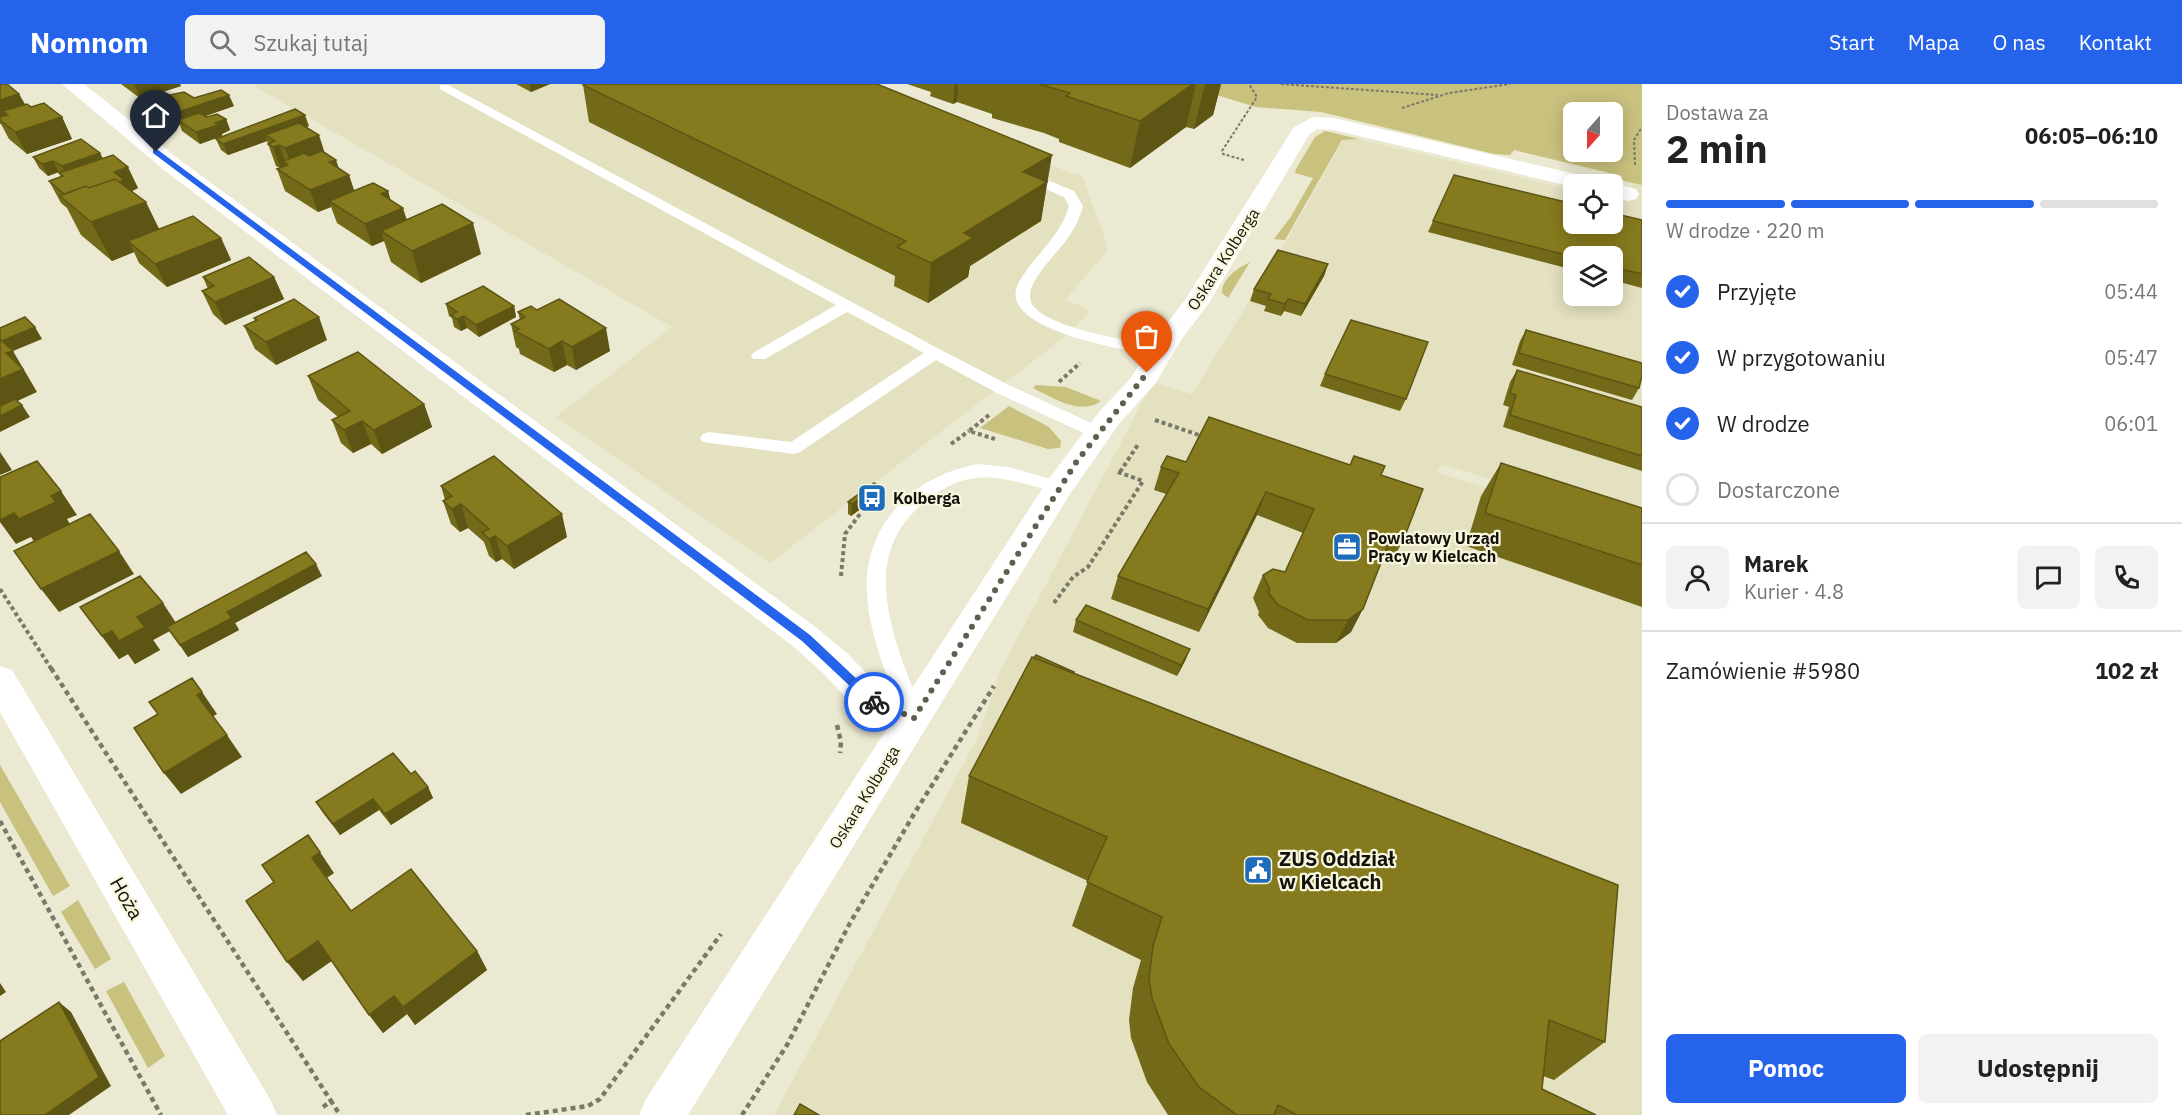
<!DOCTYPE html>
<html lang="pl">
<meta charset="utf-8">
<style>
body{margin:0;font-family:"IBM Plex Sans",sans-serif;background:#f2f2f2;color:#222;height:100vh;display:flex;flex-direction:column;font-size:22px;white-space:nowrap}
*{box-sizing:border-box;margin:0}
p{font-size:20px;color:#767676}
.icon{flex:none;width:33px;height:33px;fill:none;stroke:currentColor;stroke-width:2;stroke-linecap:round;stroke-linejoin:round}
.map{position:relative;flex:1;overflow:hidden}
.drawer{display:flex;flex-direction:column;background:#fff;width:540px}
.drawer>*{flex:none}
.needle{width:39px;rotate:201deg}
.buttons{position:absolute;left:1563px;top:18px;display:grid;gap:12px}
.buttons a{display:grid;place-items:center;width:60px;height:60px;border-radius:9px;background:#fff;box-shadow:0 3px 15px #0003;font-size:30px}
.pin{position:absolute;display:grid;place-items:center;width:51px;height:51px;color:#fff;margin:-62px -26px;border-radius:50% 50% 50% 0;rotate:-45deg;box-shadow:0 0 6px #0007}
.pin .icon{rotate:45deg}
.courier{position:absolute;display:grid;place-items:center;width:60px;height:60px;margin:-30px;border:4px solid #2563eb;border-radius:50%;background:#fff;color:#222;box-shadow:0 2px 8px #0007}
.headline em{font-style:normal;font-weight:700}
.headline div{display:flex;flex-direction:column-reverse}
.headline{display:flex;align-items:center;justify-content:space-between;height:102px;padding:0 24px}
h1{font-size:39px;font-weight:700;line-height:45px}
.bar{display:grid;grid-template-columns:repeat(4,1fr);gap:9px 6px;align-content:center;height:72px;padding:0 24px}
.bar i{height:8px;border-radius:4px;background:#e0e0e0}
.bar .on{background:#2563eb}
.bar p{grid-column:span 4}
.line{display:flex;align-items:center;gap:15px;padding:0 24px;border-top:2px solid #e0e0e0}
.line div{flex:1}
.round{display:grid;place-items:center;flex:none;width:63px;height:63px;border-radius:9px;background:#f2f2f2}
ol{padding:0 24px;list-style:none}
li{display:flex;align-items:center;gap:18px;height:66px}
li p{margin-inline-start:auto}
li .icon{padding:6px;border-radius:50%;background:#2563eb;color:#fff;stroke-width:4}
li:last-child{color:#767676}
li i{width:33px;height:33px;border:3px solid #e0e0e0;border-radius:50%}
.cta{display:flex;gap:12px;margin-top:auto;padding:12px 24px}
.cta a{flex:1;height:69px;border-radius:9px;background:#2563eb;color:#fff;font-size:24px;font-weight:700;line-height:69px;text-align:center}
.cta a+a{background:#f2f2f2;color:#222}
header{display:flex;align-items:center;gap:36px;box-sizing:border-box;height:84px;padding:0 30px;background:#2563eb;color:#fff}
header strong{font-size:28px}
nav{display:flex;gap:33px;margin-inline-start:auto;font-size:21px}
.search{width:420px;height:54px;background:#f2f2f2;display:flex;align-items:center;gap:15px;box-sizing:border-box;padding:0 21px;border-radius:9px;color:#767676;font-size:22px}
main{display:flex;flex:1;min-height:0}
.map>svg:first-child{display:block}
.built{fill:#e4e1c1;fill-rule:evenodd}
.green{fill:#c9c17e;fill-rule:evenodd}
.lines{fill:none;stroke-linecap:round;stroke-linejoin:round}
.path-far2{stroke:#7a7969;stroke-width:2;stroke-dasharray:3 2;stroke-linecap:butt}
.path-far1{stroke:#7a7969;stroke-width:4;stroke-dasharray:4 3;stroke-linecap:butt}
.path{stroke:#7a7969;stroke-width:4.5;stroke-dasharray:5 4;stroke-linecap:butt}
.service{fill:#fff;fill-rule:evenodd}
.minor{fill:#fff;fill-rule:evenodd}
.wall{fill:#726919}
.shaded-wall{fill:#5d5514}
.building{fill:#857a1d;stroke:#5d5514;stroke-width:1.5}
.route{fill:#2563eb}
.done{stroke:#5f5e50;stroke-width:6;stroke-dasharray:0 10.8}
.labels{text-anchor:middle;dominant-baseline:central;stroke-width:4.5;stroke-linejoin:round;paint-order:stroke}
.street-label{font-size:16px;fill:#14130b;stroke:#f9f6de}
.poi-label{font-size:16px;font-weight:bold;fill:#14130b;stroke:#f9f6de;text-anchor:start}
.near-poi-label{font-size:20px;font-weight:bold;fill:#14130b;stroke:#f9f6de;text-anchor:start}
.near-street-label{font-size:20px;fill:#14130b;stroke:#f9f6de}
</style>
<header>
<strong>Nomnom</strong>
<div class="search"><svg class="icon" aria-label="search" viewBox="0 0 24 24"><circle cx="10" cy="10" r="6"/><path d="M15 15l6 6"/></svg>Szukaj tutaj</div>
<nav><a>Start</a><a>Mapa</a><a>O nas</a><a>Kontakt</a></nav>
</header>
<main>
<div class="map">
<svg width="1642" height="1031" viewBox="0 0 1642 1031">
<rect width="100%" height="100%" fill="#ebe9d1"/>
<path class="built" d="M259 0H855L1071 89 1082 91 1107 161V167L1065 216 1086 224 1088 229 1066 252 770 479 556 333 672 243 254 2Z
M1358 55 1573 106 1574 140H1612L1613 115 1625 118 1633 99 1642 101V444L1442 380 1437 388 1642 454V1031H774L977 655 1000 587 1153 298 1192 310 1284 161 1343 56ZM1574 172H1612V212H1574Z"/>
<path class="green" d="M1180 0H1642V101L1620 96 1622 92 1514 66 1510 71 1494 70 1321 28 1256 23ZM1574 28H1612V68H1574Z
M1325 47 1359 55 1342 56 1285 156 1274 155 1290 134 1313 94 1295 89 1296 85 1315 53Z
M1250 178 1228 214 1222 209C1222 194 1238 184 1250 178Z
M1036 301 1066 303 1101 317C1080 332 1053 314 1033 304Z
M1009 322 1049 343 1061 357 1060 364 1048 365 980 344Z
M0 681 70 802 53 812 0 718Z
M78 816 111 875 95 885 61 828Z
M124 898 165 972 148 984 106 907Z"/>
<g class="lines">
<path class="path-far2" d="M1281 0 1438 11
M1402 24 1449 9 1510 0
M1244 76 1223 70 1222 67 1257 13 1249 0
M1635 81 1634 56 1642 43"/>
<path class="path-far1" d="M1059 298 1080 279
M989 331 969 347 995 355
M1155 336 1202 352
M951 360 969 347
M1120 388 1139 359
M841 492 845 450 860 430
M0 505 52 586
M1054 519 1073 493 1088 483 1143 397 1115 387"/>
<path class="path" d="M51 584 331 1017
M837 641 841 658 840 669
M0 737 161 1031
M323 1023 331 1017 340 1031
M526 1031 588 1022 600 1015 721 850
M742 1031 787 961 850 839 914 730 994 602"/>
<path class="service" d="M440 1H448L941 266 1009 301 1104 345 1106 349 1098 354 1092 353 997 309 936 276 800 368 794 370 703 358 700 354 703 350 709 348 791 358 924 269 847 228 765 275H753L751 272 753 269 836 221 440 5Z
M1025 87 1074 107 1083 122C1074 157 1050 170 1034 198 1029 206 1028 218 1035 224 1056 246 1134 257 1166 265L1168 268 1166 271 1160 273C1131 266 992 247 1019 198 1035 170 1060 154 1069 122L1064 113 1020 94 1019 91Z
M978 380 1008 383 1065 399 1068 403 1059 409C1002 394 969 378 919 423 855 480 899 568 925 634L922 640 914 643 906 640 903 634C877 564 839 487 898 422 919 399 947 386 978 380Z"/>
<path class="minor" d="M62 0H84L180 76 818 545 847 569 884 607 905 615 1048 396 1099 328 1130 295 1160 248 1185 216 1294 43 1313 33 1334 34 1597 95 1600 100H1574V103L1334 46 1317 45 1309 51 1209 219 1181 256 1155 300 1119 340 1070 410 688 1031H639L646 1015 890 640 858 627 823 589 794 563 164 86Z
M1612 99 1636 105 1639 110 1636 115 1628 117 1612 113V100H1607Z
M0 582 12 586 270 1015 277 1031H228L0 628Z"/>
</g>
<path class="wall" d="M121 0H180L181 2 141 15Z
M516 0H550L531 8Z
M907 0H1221L1213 31 1194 45 1186 43 1130 84 1059 58V55L1044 49 992 34V30L957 18 953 20 930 12 931 8Z
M0 1 19 10 25 20 62 33 72 55 27 70 9 55 1 40H0Z
M583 1 1046 109 1045 110 1041 137 970 182 968 193 928 219 894 202 895 192 589 38Z
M194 14 234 22 205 32 207 33 226 35 230 46 222 50V52L200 60 182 47 180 41H178L155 26 150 15Z
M309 42 306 43 325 69 339 84 349 91 354 107H388L390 115 407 135 481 170 421 199 391 178 384 157 372 162 337 139 331 123 318 128 285 107 277 85 280 84 276 82 267 57 228 71 221 66 216 55Z
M33 73 103 74 138 104 132 107 159 145 221 154 231 176 167 203 139 179 134 168 112 177 81 151 67 124 61 119 49 97 61 93 59 89H61L59 88 48 92 39 84Z
M1454 91 1642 136V204L1612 196V172H1574V186L1428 148Z
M1328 180 1324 192 1301 232 1284 227 1281 232 1264 227 1266 222 1250 217 1254 205Z
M203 193H274L284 215 225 241 213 230 202 207 208 205Z
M446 220 514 222 516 233 479 253 467 244 461 247 454 243 452 234 449 232Z
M518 228 610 267 576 286 567 281 554 288 520 270 519 265 516 263 511 240 520 236Z
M254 234 327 256 276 281 255 265 244 242 255 237Z
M1526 246 1639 304 1632 316 1512 281 1520 257Z
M1517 286 1642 323V387L1503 343 1509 323 1503 321 1510 298Z
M1325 290 1406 315 1400 327 1320 302Z
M308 292 424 320 432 343 382 370 371 360 353 369 341 359 332 336 338 333 318 316Z
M1186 378 1381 391 1403 457 1390 480 1381 477 1351 548 1336 559H1297L1268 544 1258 531 1259 528 1253 514 1263 491 1285 488 1303 449 1257 431 1199 548 1111 515 1118 492 1166 410 1154 406 1161 383Z
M1501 379 1642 424V523L1466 462 1481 412Z
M878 401 877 413 851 432 848 430V418Z
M441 402 567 453 514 485 502 475 496 478 489 472 484 458 468 444 460 448 451 440 443 417 445 416Z
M322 492 235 539 239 546 188 573 170 547 153 556 160 566 135 580 128 570 119 575 80 523 175 539Z
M1076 536 1190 565 1185 577 1177 592 1073 548Z
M1073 589 1605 958 1554 996 1543 992 1542 1005 1596 1031H1168L1147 998 1131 954 1129 936 1133 904 1141 876 1072 842 1088 797 961 739 969 692Z
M411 690 428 703 433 714 391 741 379 726 340 751 323 729 316 718Z
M334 789 326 794 351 827 477 867 487 886 415 941 407 930 383 949 332 877 303 897 246 817Z"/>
<path class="shaded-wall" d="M134 0H180L181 2 141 15Z
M530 0H550L531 8Z
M955 0H958L957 18 953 20Z
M1193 0H1196L1186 43 1130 84 1140 37Z
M1205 0H1221L1213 31 1194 45Z
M19 10 30 31H8L3 27 9 37 0 36V16Z
M229 11 234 22 183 40 178 36 180 41H178L173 30Z
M305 31 309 42 272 56 265 51 267 57 228 71 223 60Z
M62 33 72 55 27 70 15 48Z
M226 35 230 46 222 50V52L200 60 196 48Z
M319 51 326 73 293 86 285 64Z
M279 61 286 79 284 77 286 83 281 85 273 63Z
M100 69 106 80 68 93 62 82Z
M1052 71 1041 137 970 182 968 193 928 219 931 179 964 149 1023 88Z
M336 76 342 93 349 91 356 112 329 117 331 123 318 128 310 106 329 78Z
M53 77 59 88 48 92 42 80Z
M128 83 138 104 130 108 88 135 114 88Z
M388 107 394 128 403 124 410 146 381 147 384 157 372 162 365 140 381 110Z
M146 118 165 157H128L134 168 112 177 91 138Z
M473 139 481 170 421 199 412 167Z
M221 154 231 176 167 203 155 180Z
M1328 180 1324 192 1301 232 1305 220Z
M274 193 284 215 225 241 215 218Z
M1288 215 1284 227 1281 232 1285 220Z
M514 222 516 233 479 253 476 241Z
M464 232 467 244 461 247 457 235Z
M319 233 327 256 276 281 266 258Z
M35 243 42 255 13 267 37 308 0 325V258Z
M606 244 610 267 576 286 572 263Z
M562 257 567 281 554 288 549 265Z
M424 320 432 343 382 370 374 346Z
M22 321 30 333 0 348V332Z
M362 337 371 360 353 369 344 346Z
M0 368 12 386 0 391Z
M878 401 877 413 851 432 852 420Z
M61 407 77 431 67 435 71 442 35 459 31 453 16 460 0 438V436Z
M1266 408 1257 431 1199 548 1208 525Z
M461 420 468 444 460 448 452 425Z
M562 430 567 453 514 485 507 462Z
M495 452 502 475 496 478 489 455Z
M119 467 134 490 59 528 41 505Z
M316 480 322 492 235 539 239 546 188 573 180 561 227 528Z
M163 519 178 542 153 556 160 566 135 580 119 557 137 533Z
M1363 525 1351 548 1336 559 1348 536Z
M112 547 128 570 119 575 102 552Z
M1190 565 1185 577 1177 592 1181 581Z
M202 608 217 630 212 633 197 611Z
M227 651 242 673 181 710 164 689Z
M428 703 433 714 391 741 385 730Z
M373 715 379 726 340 751 333 740Z
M320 768 334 789 325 795 312 774Z
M318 857 332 876 303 897 287 878Z
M477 867 487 886 415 941 403 923Z
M0 899 6 908 0 912Z
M394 912 407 930 383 949 369 931Z
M59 918 71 928 111 1002 69 1031H45Z"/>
<path class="building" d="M2 0H7L19 10 0 16V1Z
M586 0H877L1052 71 1023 88 1047 98 964 149 973 154 931 179 897 163 906 157 583 1Z
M1039 0H1193L1140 37 1066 12 1070 9Z
M221 6 229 11 173 30 150 15 184 8 194 14Z
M44 19 62 33 15 48 0 36V33L8 31 3 27 27 20 31 23Z
M295 25 305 31 223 60 216 55Z
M199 29 207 33 217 30 226 35 215 39 218 41 196 48 178 36Z
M299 39 319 51 285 64 279 61 273 63 268 60 275 57 265 51Z
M81 55 100 69 62 82 53 77 42 80 33 73Z
M322 67 336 76 329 78 349 91 310 106 277 85 288 81 284 77 304 69 309 72Z
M113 71 128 83 114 88 124 96 119 98 115 95 89 104 86 102 64 110 49 97 63 92 59 89Z
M1454 91 1574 120V140H1612V129L1642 136V190L1612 183V172L1574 173 1433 137Z
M115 95 146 118 91 138 60 112 86 102 89 104Z
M373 99 388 107 381 110 403 124 365 140 329 117Z
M442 120 473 139 412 167 381 147Z
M193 132 221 154 155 180 128 157Z
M1278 166 1328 180 1305 220 1288 215 1285 220 1268 215 1271 210 1254 205Z
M249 173 274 193 215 218 202 207 214 202 203 193Z
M483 202 514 222 476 241 464 232 457 235 451 231 457 228 446 220Z
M294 215 319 233 266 258 244 242 257 236 254 234Z
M559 215 606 244 572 263 562 257 549 265 515 247 519 245 511 240 525 233 518 228 531 222 537 226Z
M25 233 35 243 2 257 0 255V244Z
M1351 236 1428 258 1406 315 1325 290Z
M1526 246 1642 279V292L1639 304 1519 269Z
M0 255 13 267 6 269 23 285 0 295Z
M358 268 424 320 374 346 362 337 344 346 332 336 350 327 308 292Z
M1517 286 1642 323V372L1510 331 1516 311 1510 309Z
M15 315 22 321 0 332V322Z
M1209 333 1350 381 1354 372 1385 382 1381 391 1423 405 1403 457 1391 453 1363 525 1348 536H1308L1278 521 1268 508 1270 506 1263 491 1273 485 1285 488 1314 425 1266 408 1208 525 1118 492 1179 389 1161 383 1167 372 1186 378Z
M494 372 562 430 507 462 495 452 489 455 482 448 489 445 461 420 452 425 443 417 452 412 441 402Z
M37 377 61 407 51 412 56 418 19 435 14 429 0 436V393Z
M1501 379 1642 424V481L1485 429Z
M874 399 878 401 852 420 848 418Z
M90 430 119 467 41 505 14 467Z
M306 468 316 480 227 528 232 534 180 561 167 543Z
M140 492 163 519 137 533 145 543 119 557 112 547 102 552 80 523Z
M1086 521 1190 565 1181 581 1076 536Z
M1036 571 1074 588 1073 589 1034 574Z
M1032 573 1618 801 1605 958 1549 936 1542 1005 1596 1031H1297L1278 1021 1274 1031H1237L1199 1003 1169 960 1152 914 1149 895 1153 862 1162 833 1087 798 1107 753 969 692Z
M192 594 202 608 197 611 227 651 164 689 134 644 158 630 149 618Z
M393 669 411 690 415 687 428 703 385 730 373 715 333 740 316 718Z
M308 751 320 768 312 774 351 827 411 785 477 867 403 923 394 912 369 931 318 857 287 878 246 817 274 798 262 781Z
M59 918 99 993 45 1031H0V957Z
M800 1020 819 1031H794Z"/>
<path class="route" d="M153 66H158L810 551 878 615V621H870L802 557 153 69Z"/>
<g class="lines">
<path class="done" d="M874 618 914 634 1077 377 1147 289"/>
</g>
<defs>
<g id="bus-square" transform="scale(1.5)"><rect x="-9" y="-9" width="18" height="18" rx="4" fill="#1c6cbb" stroke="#f9f6de"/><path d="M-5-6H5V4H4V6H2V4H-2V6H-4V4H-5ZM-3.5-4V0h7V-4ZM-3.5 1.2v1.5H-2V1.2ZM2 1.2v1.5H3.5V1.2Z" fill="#fff"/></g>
<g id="office-square" transform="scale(1.5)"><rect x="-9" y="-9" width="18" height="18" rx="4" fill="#1c6cbb" stroke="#f9f6de"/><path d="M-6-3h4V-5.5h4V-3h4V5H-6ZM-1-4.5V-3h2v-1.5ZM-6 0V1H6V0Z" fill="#fff"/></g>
<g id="civic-square" transform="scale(1.5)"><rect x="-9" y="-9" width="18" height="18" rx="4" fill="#1c6cbb" stroke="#f9f6de"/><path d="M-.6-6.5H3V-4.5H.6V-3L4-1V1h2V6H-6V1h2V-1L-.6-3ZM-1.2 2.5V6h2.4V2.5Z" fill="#fff"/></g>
</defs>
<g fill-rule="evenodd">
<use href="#bus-square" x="872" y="414"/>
<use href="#office-square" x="1347" y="463"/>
<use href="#civic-square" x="1258" y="786"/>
</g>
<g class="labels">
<g class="street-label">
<text transform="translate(1223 175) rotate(-57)">Oskara Kolberga</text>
<text transform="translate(864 713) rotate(-58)">Oskara Kolberga</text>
</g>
<g class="poi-label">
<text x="893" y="414">Kolberga</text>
<text x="1368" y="454">Powiatowy Urząd<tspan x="1368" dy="18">Pracy w Kielcach</tspan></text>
</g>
<g class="near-poi-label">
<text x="1279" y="774">ZUS Oddział<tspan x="1279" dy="23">w Kielcach</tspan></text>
</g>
<g class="near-street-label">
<text transform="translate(127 814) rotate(60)">Hoża</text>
</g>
</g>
</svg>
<div class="buttons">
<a><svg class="needle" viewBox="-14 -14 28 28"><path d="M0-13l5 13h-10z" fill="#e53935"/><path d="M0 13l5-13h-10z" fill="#767676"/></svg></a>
<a><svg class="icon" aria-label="locate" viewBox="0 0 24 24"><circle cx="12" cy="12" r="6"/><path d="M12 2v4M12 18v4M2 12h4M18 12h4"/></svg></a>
<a><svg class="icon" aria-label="layers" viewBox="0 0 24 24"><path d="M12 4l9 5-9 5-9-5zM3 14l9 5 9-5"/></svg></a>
</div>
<div class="pin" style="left:1147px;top:289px;background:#ea580c"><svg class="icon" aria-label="bag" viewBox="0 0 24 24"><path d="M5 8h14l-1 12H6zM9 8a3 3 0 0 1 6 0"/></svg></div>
<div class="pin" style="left:156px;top:68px;background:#1f2937"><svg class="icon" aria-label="home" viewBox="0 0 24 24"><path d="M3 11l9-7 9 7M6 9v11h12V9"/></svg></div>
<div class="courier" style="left:874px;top:618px"><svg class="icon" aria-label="bike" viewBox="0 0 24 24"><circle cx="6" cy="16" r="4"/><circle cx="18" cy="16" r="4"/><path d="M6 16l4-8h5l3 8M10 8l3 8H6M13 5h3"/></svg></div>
</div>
<section class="drawer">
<div class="headline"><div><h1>2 min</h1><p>Dostawa za</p></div><em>06:05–06:10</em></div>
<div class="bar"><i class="on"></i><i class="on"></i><i class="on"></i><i></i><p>W drodze · 220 m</p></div>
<ol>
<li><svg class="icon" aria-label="check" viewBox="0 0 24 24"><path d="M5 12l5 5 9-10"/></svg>Przyjęte<p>05:44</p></li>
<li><svg class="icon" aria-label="check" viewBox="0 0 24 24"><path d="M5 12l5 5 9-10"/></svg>W przygotowaniu<p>05:47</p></li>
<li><svg class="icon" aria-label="check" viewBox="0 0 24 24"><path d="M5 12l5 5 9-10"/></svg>W drodze<p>06:01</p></li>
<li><i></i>Dostarczone</li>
</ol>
<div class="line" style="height:108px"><a class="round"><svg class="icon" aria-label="person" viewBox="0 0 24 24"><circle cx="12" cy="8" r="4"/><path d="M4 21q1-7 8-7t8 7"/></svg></a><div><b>Marek</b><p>Kurier · 4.8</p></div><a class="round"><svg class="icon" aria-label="chat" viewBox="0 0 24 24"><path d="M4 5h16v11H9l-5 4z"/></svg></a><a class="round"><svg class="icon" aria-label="phone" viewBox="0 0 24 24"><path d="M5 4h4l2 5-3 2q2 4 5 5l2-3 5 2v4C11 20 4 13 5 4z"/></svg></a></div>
<div class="line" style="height:78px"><div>Zamówienie #5980</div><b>102 zł</b></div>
<div class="cta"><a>Pomoc</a><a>Udostępnij</a></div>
</section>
</main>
